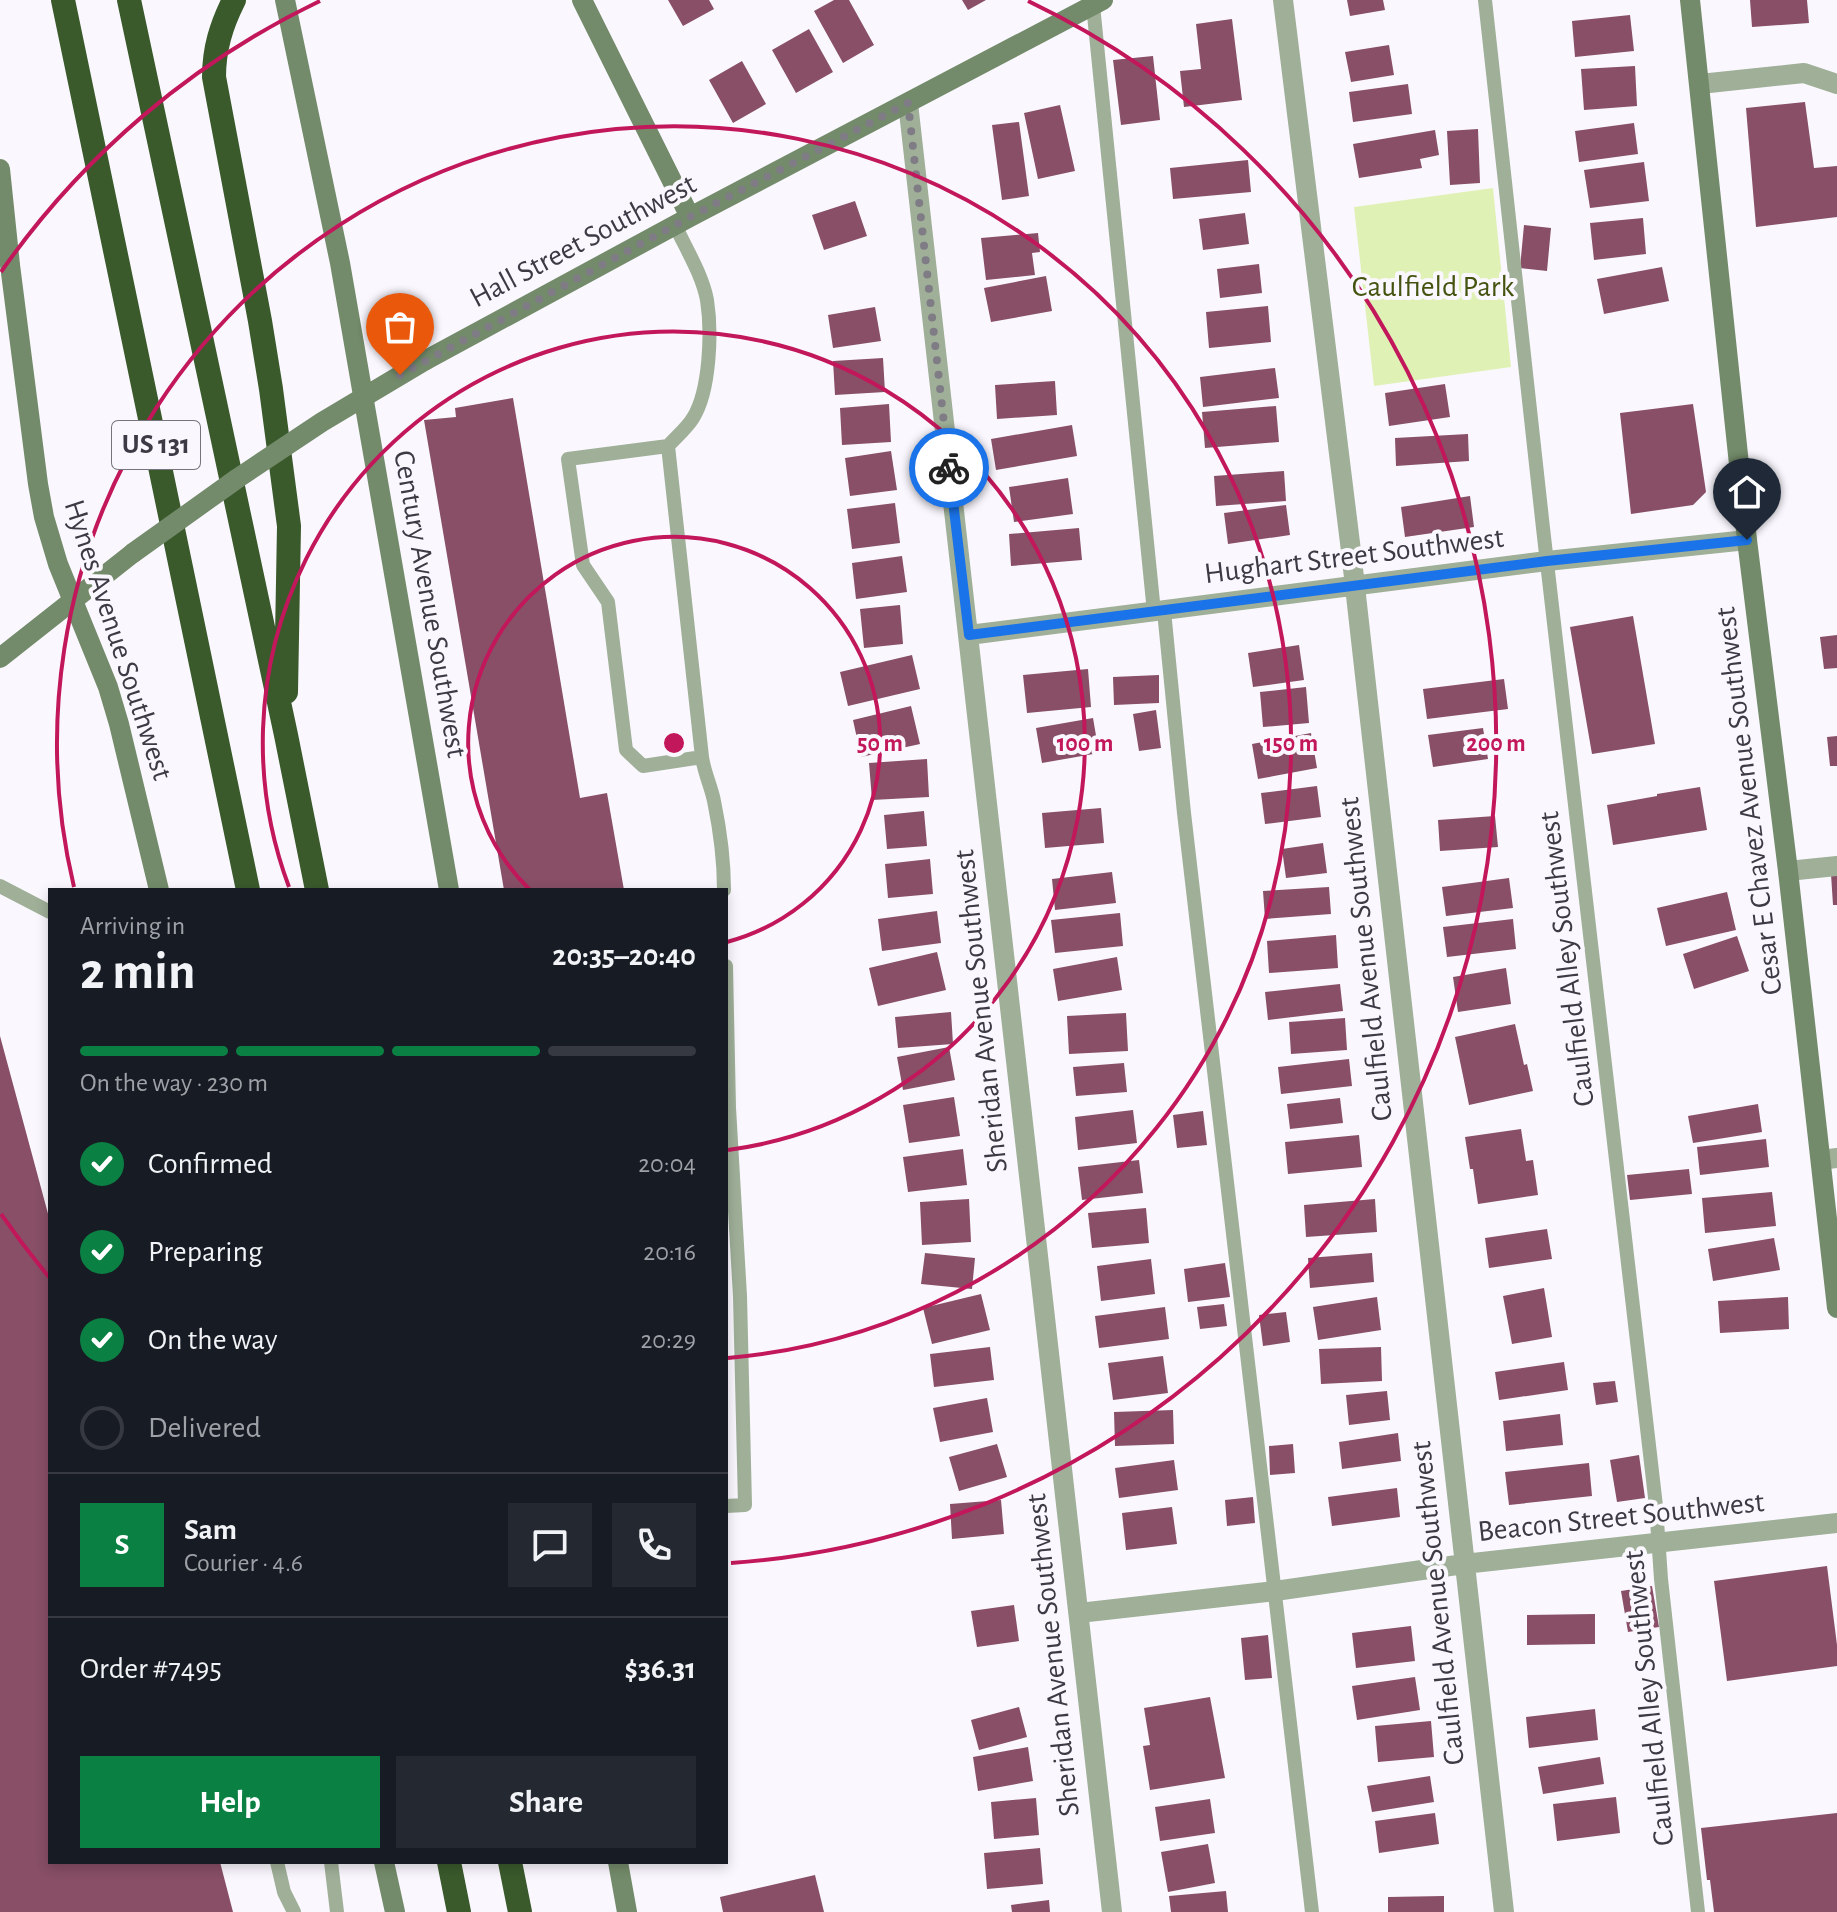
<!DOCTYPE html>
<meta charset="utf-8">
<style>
body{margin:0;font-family:"Alegreya Sans",sans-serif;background:#242831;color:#f1f3f6;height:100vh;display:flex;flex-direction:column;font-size:30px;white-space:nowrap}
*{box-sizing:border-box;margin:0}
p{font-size:26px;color:#9ea1a6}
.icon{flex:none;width:44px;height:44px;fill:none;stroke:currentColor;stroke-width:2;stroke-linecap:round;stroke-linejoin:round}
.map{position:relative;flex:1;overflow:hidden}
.details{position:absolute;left:48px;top:888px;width:680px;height:976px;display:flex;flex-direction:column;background:#171b24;border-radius:0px;box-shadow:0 4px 12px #0003}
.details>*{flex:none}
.pin{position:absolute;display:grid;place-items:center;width:68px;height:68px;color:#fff;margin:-82px -34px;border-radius:50% 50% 50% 0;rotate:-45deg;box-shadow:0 0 8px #0007}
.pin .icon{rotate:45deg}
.courier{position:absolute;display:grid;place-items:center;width:80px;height:80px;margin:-40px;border:6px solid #1a73e8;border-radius:50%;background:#fff;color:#222;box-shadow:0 2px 10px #0007}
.head em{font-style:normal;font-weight:600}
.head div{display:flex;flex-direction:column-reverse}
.head{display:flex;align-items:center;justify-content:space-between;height:136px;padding:0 32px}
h1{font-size:52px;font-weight:600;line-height:60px}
.bar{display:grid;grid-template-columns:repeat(4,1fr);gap:12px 8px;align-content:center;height:96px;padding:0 32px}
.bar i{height:10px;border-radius:6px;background:#363941}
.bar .selected{background:#0b8043}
.bar p{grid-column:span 4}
.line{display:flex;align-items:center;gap:20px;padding:0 32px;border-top:2px solid #363941}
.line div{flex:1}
.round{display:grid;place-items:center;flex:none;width:84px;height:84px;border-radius:0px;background:#242831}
ol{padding:0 32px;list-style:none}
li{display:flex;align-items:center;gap:24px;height:88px}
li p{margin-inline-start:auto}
li .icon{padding:8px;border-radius:50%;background:#0b8043;color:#fff;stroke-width:4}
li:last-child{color:#9ea1a6}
li i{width:44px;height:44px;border:4px solid #363941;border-radius:50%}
.action{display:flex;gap:16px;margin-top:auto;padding:16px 32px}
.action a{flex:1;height:92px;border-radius:0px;background:#0b8043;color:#fff;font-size:32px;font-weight:600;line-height:92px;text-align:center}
.action a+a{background:#242831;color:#f1f3f6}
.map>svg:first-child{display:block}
.green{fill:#e0f1b6}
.building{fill:#884f66}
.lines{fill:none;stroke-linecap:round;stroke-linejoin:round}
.lane{stroke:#9faf98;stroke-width:14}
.street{stroke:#9faf98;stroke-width:20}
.secondary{stroke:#738b6a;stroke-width:20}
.highway{stroke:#3a5a2c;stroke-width:24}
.secondary-bridge{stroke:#738b6a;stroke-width:20}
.done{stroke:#7f7c86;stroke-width:8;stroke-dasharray:0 14.4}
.route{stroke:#1a73e8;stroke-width:10}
.ring{fill:none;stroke:#c2185b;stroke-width:4}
.labels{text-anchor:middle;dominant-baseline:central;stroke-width:8;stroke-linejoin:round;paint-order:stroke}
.shield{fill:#faf8fe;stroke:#76737c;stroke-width:2}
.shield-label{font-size:28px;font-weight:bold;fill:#3d3a45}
.street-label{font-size:30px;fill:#3d3a45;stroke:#faf8fe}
.park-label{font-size:30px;fill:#455311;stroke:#faf8fe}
.centre{fill:#c2185b;stroke:#faf8fe;stroke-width:4}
.ring-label{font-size:24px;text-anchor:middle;font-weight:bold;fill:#c2185b;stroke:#faf8fe;stroke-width:8;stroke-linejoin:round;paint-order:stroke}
</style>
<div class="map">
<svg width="1837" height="1912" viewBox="0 0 1837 1912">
<rect width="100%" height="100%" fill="#faf8fe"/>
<path class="green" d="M1493 188 1511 367 1374 386 1354 207Z"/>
<path class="building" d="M668 0H709L714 9 683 26Z
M834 0H849L874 45 843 63 814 11Z
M962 0H986L968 10Z
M1347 0H1383L1385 10 1350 16Z
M1750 0H1807L1809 23 1752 27Z
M1630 15 1634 51 1575 57 1572 21Z
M1232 19 1242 100 1184 107 1180 71 1201 69 1196 24Z
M809 29 833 72 796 93 772 50Z
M1389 45 1394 75 1351 82 1345 52Z
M1153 56 1160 120 1121 125 1113 60Z
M742 61 766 104 733 123 709 80Z
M1635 66 1637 106 1584 110 1581 69Z
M1408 84 1412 114 1353 122 1349 92Z
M1805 102 1814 168 1837 166V217L1756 227 1746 108Z
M1060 105 1075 171 1038 179 1024 113Z
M1019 122 1029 196 1002 200 992 125Z
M1634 123 1638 154 1579 162 1575 131Z
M1478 129 1480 183 1450 185 1447 131Z
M1435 130 1439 155 1420 159 1422 168 1359 178 1353 144Z
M1248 160 1251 192 1173 199 1170 168Z
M1644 162 1649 201 1590 208 1584 170Z
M855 201 867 236 824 250 812 215Z
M1245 213 1249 244 1203 250 1199 219Z
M1643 218 1646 254 1594 260 1590 223Z
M1524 225 1551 228 1547 271 1520 268Z
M1038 233 1040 252 1032 253 1035 275 986 280 981 238Z
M1259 264 1262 293 1220 298 1217 269Z
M1662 267 1669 301 1604 314 1597 279Z
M1046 276 1052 311 991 322 984 288Z
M1268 306 1271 342 1209 348 1206 312Z
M875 307 881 341 833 348 828 315Z
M883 358 885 392 835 395 833 361Z
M1275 368 1279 398 1203 407 1200 377Z
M1055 381 1057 415 997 419 995 385Z
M1445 384 1450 417 1389 426 1385 393Z
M513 398 580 798 607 793 624 890H504L424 420 456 417 455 408Z
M889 404 891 442 842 445 840 408Z
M1693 404 1706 492 1693 505 1631 514 1620 413Z
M1276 406 1279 442 1205 448 1202 412Z
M1072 425 1077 456 996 470 991 439Z
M1468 434 1469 461 1396 466 1395 438Z
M891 451 897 490 850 496 845 458Z
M1284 471 1286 501 1216 506 1214 476Z
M1068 478 1073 514 1014 522 1009 487Z
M1470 496 1474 527 1405 537 1401 507Z
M895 503 900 543 852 549 847 509Z
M1286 505 1290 535 1228 544 1224 513Z
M1079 528 1082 560 1011 566 1009 534Z
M902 556 907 592 856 599 852 563Z
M900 605 903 644 864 648 860 609Z
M1633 616 1655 744 1592 754 1570 627Z
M1837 635V668L1824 669 1820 637Z
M1299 645 1304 680 1253 687 1248 653Z
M912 655 920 689 848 706 840 672Z
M1088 669 1091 707 1027 713 1023 675Z
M1159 675V703L1114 705 1113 677Z
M1504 679 1508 709 1427 719 1423 689Z
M1306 687 1309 723 1263 727 1260 692Z
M911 706 920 744 861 757 853 720Z
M1156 710 1161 748 1139 751 1133 714Z
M1093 718 1099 753 1042 763 1036 728Z
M1483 728 1488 759 1433 767 1428 735Z
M1311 733 1317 768 1258 779 1252 744Z
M1837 736V766H1830L1827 737Z
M927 759 929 797 872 800 869 763Z
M1317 786 1321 817 1265 824 1261 793Z
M1700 787 1707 830 1613 845 1607 805 1657 796V794Z
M1101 808 1104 843 1045 848 1042 813Z
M924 811 927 846 887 849 884 815Z
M1495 816 1498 847 1440 851 1438 820Z
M1323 843 1327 873 1286 878 1282 849Z
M930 859 933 894 888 898 885 864Z
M1112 872 1116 903 1055 910 1052 879Z
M1831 874H1837V905H1833Z
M1509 878 1513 908 1446 916 1442 887Z
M1329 887 1331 914 1265 919 1263 891Z
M1727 892 1736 930 1666 946 1657 908Z
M937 911 941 943 882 951 878 919Z
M1120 913 1123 946 1055 953 1051 920Z
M1513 919 1516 949 1447 957 1443 927Z
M1336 935 1338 968 1269 973 1267 941Z
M1737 936 1749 971 1694 989 1683 954Z
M937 952 946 990 878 1006 869 968Z
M1117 957 1122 990 1058 1001 1053 969Z
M1506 968 1511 1004 1458 1012 1453 977Z
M1340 984 1343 1011 1268 1020 1265 992Z
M951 1012 953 1044 898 1048 895 1017Z
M1126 1013 1128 1051 1069 1054 1067 1016Z
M1345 1018 1347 1050 1291 1054 1289 1022Z
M1515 1024 1524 1065 1527 1064 1533 1091 1469 1105 1455 1037Z
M0 1036 50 1221V1862H220L233 1912H0Z
M949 1047 955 1080 903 1090 897 1057Z
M1349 1059 1352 1086 1281 1094 1278 1067Z
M1124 1063 1127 1092 1076 1096 1073 1067Z
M954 1097 960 1136 909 1143 903 1105Z
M1340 1098 1343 1123 1290 1129 1287 1104Z
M1758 1104 1762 1132 1693 1143 1688 1116Z
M1133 1110 1137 1143 1078 1150 1075 1117Z
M1203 1111 1207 1145 1177 1148 1173 1115Z
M1521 1129 1526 1161 1533 1160 1538 1195 1478 1204 1473 1169H1470L1465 1137Z
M1359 1135 1362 1167 1288 1174 1285 1142Z
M1766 1139 1769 1167 1700 1175 1697 1147Z
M963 1149 967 1185 908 1192 903 1157Z
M1139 1160 1143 1193 1082 1200 1078 1167Z
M1689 1169 1692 1194 1630 1200 1627 1175Z
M1772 1192 1776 1226 1705 1233 1702 1198Z
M969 1199 971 1242 922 1245 920 1202Z
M1375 1199 1377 1232 1306 1237 1304 1205Z
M1146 1208 1149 1243 1092 1248 1088 1213Z
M1547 1229 1552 1259 1489 1268 1485 1238Z
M1774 1238 1780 1270 1713 1281 1708 1249Z
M925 1253 975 1258 972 1289 921 1284Z
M1372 1253 1374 1282 1310 1288 1308 1258Z
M1151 1259 1155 1294 1101 1301 1097 1266Z
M1225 1263 1230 1297 1188 1302 1184 1269Z
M1544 1288 1552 1337 1512 1344 1503 1296Z
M981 1294 990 1330 932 1344 923 1308Z
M1377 1297 1381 1330 1318 1340 1313 1307Z
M1788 1297 1789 1329 1720 1333 1718 1301Z
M1224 1304 1227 1326 1200 1329 1197 1307Z
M1165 1307 1169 1339 1099 1348 1095 1316Z
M1286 1312 1290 1342 1263 1346 1259 1315Z
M990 1347 994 1380 934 1387 930 1354Z
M1381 1347 1382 1381 1321 1384 1319 1349Z
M1163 1356 1168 1393 1113 1400 1108 1363Z
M1564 1362 1568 1390 1499 1400 1495 1372Z
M1615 1381 1618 1402 1596 1405 1593 1383Z
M1387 1391 1390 1420 1349 1425 1346 1395Z
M987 1398 993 1432 940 1442 933 1408Z
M1173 1410 1174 1444 1115 1446 1114 1412Z
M1560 1414 1563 1445 1506 1451 1503 1421Z
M1398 1433 1401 1461 1342 1469 1339 1442Z
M997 1444 1007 1477 959 1491 949 1457Z
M1293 1444 1295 1473 1270 1475 1269 1446Z
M1639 1455 1645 1498 1617 1502 1610 1460Z
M1174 1460 1178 1490 1119 1498 1115 1468Z
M1589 1463 1592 1496 1509 1505 1505 1472Z
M1397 1488 1400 1517 1332 1526 1328 1497Z
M1253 1497 1255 1523 1227 1526 1225 1500Z
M1001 1500 1004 1534 952 1539 950 1504Z
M1172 1507 1177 1544 1126 1550 1122 1513Z
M1827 1566 1837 1645V1666L1727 1681 1714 1581Z
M1652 1586 1659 1627 1628 1632 1621 1591Z
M1014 1605 1019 1641 977 1647 971 1611Z
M1595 1614V1644L1527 1645V1615Z
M1411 1626 1415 1661 1356 1668 1352 1633Z
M1268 1635 1272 1678 1245 1680 1241 1638Z
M1415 1677 1420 1710 1357 1720 1352 1686Z
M1210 1697 1225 1778 1150 1790 1143 1746 1150 1745 1144 1708Z
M1019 1707 1027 1737 979 1750 971 1720Z
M1595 1709 1598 1740 1529 1748 1526 1717Z
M1431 1721 1434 1757 1378 1762 1375 1726Z
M1028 1747 1033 1781 978 1791 973 1757Z
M1600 1757 1604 1784 1543 1794 1538 1767Z
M1430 1776 1434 1802 1372 1812 1367 1786Z
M1616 1797 1620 1833 1557 1841 1553 1804Z
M1036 1798 1039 1835 994 1839 991 1802Z
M1210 1799 1215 1833 1160 1841 1155 1807Z
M1435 1813 1439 1844 1379 1853 1375 1821Z
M1837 1813V1912H1714L1710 1880H1707L1701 1828Z
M1208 1844 1215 1883 1168 1892 1161 1852Z
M1040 1848 1043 1884 987 1889 984 1853Z
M815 1875 824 1912H723L720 1897Z
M1226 1891 1228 1912H1171L1169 1896Z
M1444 1896V1912H1388V1897Z
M1049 1900 1050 1912H1012L1011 1905Z"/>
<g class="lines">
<path class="lane" d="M1485 0 1543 528 1656 1506 1661 1579 1698 1912
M1093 5 1154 612
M675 225C686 249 702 274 707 300 712 332 710 391 693 418 687 428 676 437 668 446L702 757C704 772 711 786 714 801 720 830 724 860 724 890
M668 446 568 459 583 565 608 602 626 750 643 766 702 757
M1164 611 1184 813 1312 1912
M0 886 50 912
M726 966 729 1108 740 1296 745 1505 726 1506
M277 1862 284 1892 294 1912
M331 1862 337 1912"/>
<path class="street" d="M1283 0 1351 551 1504 1912
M1700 84 1804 73 1837 84
M908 103 1112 1912
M969 635 1547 561 1747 540
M1788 871 1837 866
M1821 1160 1837 1158
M1079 1613 1275 1591 1464 1564 1837 1523"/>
<path class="secondary" d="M285 0 340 263 449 890
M582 0 690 217
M1690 0 1747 540 1788 871 1837 1308
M0 169 10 265 38 484 44 517 58 564 108 687 119 724 159 890
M426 360 690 217 1103 0
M0 658 133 553
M384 1862 395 1912
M618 1862 627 1912"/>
<path class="highway" d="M63 0 248 890
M129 0 286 735 317 890
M234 0C221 26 214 49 214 77L260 321 271 389 289 526 286 692
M449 1862 459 1912
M510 1862 520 1912"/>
<path class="secondary-bridge" d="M133 553 238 478 322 422 426 360"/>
</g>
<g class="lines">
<path class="done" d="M400 375 690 217 908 103 949 468"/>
<path class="route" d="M949 468 969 635 1547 561 1747 540"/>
</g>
<g class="ring">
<path d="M530 890A206 206 0 1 1 727 942"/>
<path d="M289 887A411 411 0 1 1 728 1150"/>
<path d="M74 887A617 617 0 1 1 728 1358"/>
<path d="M49 1277A822 822 0 0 1 1 1214M1 272A822 822 0 0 1 320 1M1028 1A822 822 0 0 1 731 1563"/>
</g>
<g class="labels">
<rect class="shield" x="112" y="421" width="88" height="48" rx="6"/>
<g class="shield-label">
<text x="156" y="445">US 131</text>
</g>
<g class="street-label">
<text transform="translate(583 241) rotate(-28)">Hall Street Southwest</text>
<text transform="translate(1354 556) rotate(-7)">Hughart Street Southwest</text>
<text transform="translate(430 604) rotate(80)">Century Avenue Southwest</text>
<text transform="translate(118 640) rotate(72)">Hynes Avenue Southwest</text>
<text transform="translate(1749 801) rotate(-97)">Cesar E Chavez Avenue Southwest</text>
<text transform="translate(1366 959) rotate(-96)">Caulfield Avenue Southwest</text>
<text transform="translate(1567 959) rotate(-97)">Caulfield Alley Southwest</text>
<text transform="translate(981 1011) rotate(-96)">Sheridan Avenue Southwest</text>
<text transform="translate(1621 1517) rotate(-6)">Beacon Street Southwest</text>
<text transform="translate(1438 1603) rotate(-96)">Caulfield Avenue Southwest</text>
<text transform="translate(1053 1655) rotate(-96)">Sheridan Avenue Southwest</text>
<text transform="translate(1649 1698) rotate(-96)">Caulfield Alley Southwest</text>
</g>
<g class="park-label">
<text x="1433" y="287">Caulfield Park</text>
</g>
</g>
<circle cx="674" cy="743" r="12" class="centre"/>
<g class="ring-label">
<text x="880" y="751">50 m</text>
<text x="1085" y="751">100 m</text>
<text x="1291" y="751">150 m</text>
<text x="1496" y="751">200 m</text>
</g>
</svg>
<div class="pin" style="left:400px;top:375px;background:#ea580c"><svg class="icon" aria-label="bag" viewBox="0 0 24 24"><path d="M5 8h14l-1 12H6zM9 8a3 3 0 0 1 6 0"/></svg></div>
<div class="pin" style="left:1747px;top:540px;background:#1f2937"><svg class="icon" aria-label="home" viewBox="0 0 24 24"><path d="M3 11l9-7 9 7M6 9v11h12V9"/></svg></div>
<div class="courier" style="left:949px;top:468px"><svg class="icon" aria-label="bike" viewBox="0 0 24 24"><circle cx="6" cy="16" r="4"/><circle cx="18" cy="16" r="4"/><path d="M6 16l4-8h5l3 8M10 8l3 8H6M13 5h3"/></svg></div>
<section class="details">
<div class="head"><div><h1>2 min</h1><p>Arriving in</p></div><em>20:35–20:40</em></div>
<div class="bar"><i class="selected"></i><i class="selected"></i><i class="selected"></i><i></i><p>On the way · 230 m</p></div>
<ol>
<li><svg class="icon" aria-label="check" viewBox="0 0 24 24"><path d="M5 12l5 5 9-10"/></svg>Confirmed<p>20:04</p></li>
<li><svg class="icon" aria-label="check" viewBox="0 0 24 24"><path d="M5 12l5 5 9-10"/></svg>Preparing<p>20:16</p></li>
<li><svg class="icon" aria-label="check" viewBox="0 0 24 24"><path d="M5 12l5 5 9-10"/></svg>On the way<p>20:29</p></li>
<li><i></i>Delivered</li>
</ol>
<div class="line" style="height:144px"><b class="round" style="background:#0b8043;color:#fff">S</b><div><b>Sam</b><p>Courier · 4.6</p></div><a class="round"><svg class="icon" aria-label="chat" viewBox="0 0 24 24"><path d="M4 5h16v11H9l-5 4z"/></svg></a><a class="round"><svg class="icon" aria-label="phone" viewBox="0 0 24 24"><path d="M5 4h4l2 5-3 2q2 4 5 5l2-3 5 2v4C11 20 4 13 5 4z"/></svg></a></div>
<div class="line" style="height:104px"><div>Order #7495</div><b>$36.31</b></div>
<div class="action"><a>Help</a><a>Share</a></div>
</section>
</div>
